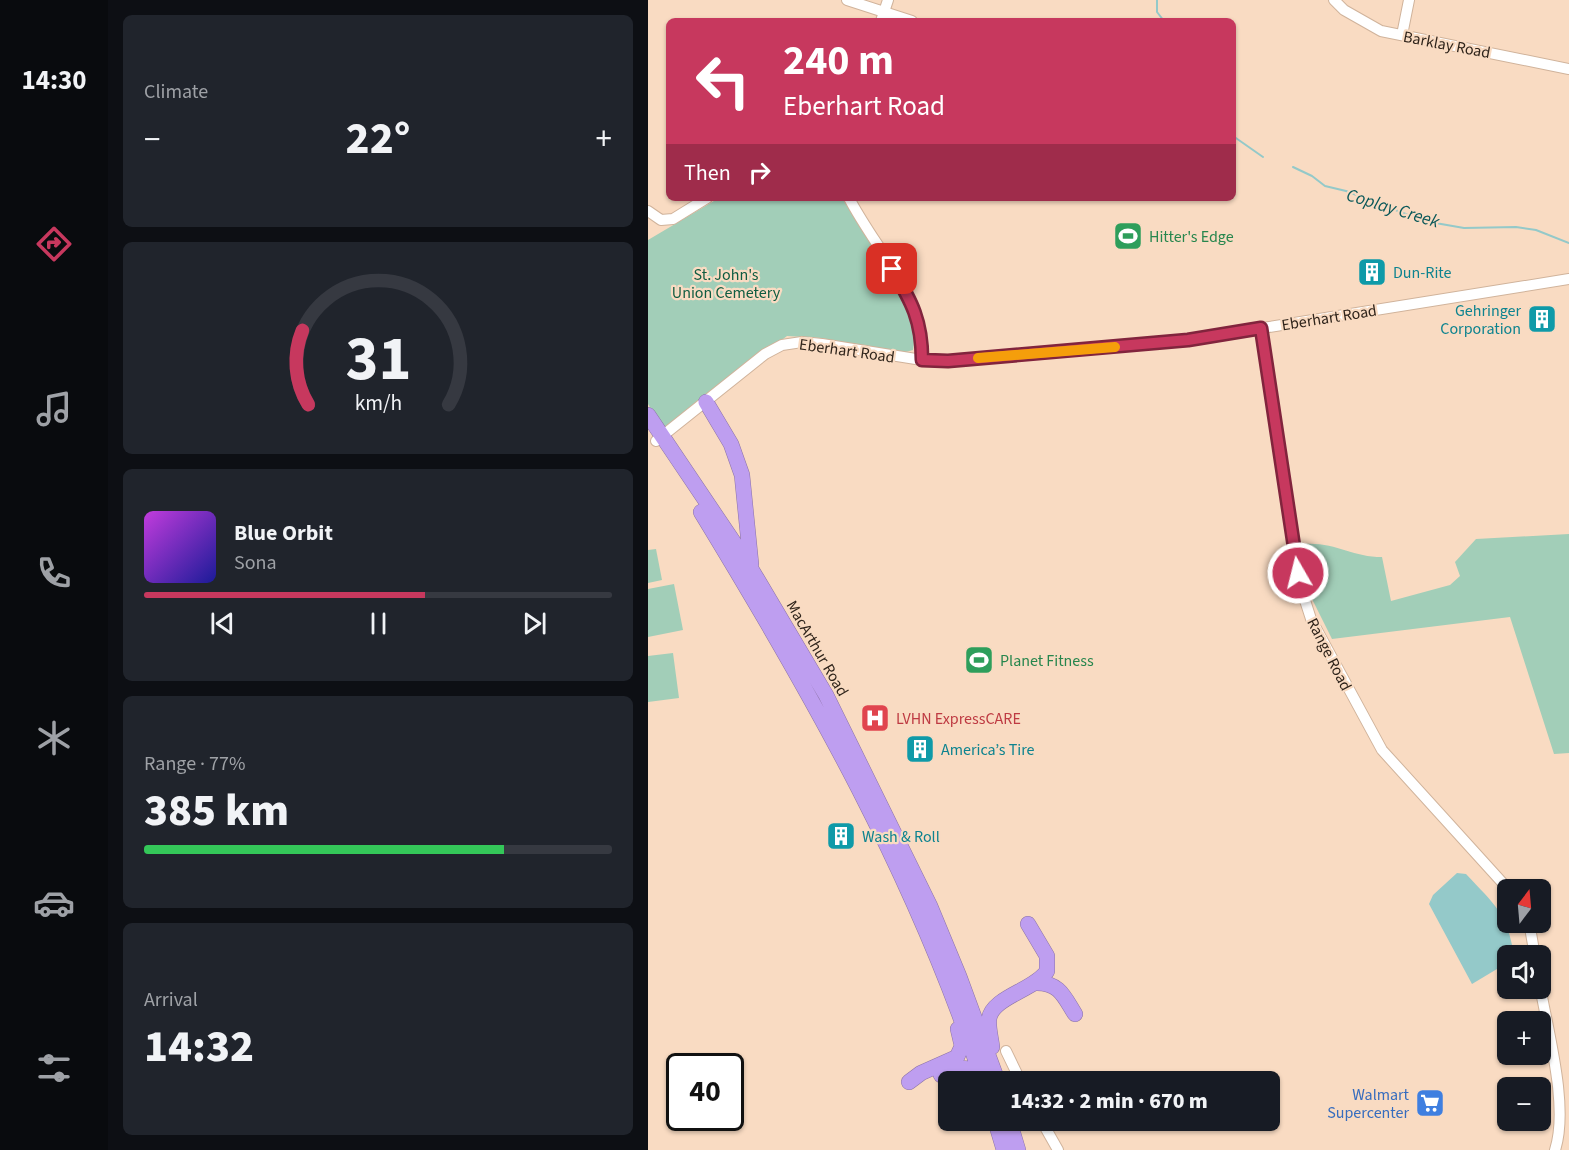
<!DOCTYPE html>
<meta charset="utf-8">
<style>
body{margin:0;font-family:"Source Sans 3",sans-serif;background:#20242c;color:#f1f3f6;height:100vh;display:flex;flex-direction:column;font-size:22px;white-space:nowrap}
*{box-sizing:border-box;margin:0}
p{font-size:20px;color:#9ea1a6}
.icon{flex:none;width:33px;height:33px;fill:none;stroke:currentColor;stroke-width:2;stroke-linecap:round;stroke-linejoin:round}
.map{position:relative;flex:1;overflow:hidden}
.details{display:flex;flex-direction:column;gap:15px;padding:15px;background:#0d0f14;width:540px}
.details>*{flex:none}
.top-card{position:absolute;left:18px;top:18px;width:570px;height:183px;border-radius:9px;box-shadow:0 2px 4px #0004;background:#c7385e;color:#fff;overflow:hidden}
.needle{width:39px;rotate:16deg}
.controls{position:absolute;left:849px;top:879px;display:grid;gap:12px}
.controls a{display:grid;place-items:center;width:54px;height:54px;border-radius:9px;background:#171b24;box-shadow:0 2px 4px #0004;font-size:30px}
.speed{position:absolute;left:18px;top:1053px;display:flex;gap:12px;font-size:30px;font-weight:700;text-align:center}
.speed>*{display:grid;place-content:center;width:78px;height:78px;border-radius:50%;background:#171b24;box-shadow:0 2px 4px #0004;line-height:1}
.speed .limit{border:3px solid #111;border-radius:9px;background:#fff;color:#111}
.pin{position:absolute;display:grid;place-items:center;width:51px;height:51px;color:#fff;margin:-26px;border-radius:12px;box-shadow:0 3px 9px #0006}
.me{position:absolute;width:66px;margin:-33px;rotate:352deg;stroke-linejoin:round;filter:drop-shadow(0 0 4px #0008)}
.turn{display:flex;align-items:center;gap:21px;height:126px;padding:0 18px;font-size:27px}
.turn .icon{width:78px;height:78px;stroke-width:2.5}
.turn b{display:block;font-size:42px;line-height:51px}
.then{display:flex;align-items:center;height:57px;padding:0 18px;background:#0003;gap:12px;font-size:22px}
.big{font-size:45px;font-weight:800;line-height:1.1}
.details .widget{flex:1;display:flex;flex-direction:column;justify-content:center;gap:9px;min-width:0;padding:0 21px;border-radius:9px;background:#20242c}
.details .dial{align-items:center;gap:0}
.dial svg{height:156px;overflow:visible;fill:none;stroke:#363941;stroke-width:7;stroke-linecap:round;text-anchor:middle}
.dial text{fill:#f1f3f6;stroke:none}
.song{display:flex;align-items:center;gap:18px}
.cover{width:72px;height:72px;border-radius:9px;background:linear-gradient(135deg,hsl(290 70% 55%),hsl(240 70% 35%))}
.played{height:6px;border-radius:3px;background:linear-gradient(90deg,#c7385e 60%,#363941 60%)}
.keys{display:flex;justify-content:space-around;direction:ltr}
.heat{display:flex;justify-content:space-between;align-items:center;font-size:33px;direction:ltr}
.charge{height:9px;border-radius:4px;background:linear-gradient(90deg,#34c759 77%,#363941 0)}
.trip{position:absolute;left:290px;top:1071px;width:342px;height:60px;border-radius:9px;background:#171b24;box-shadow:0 2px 4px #0004;font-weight:800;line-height:60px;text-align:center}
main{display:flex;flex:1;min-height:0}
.tabs{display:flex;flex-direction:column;width:108px;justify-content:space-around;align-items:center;background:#090b0e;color:#9ea1a6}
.tabs .icon{width:42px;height:42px}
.tabs .current{color:#c7385e}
.tabs b{font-size:27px;color:#f1f3f6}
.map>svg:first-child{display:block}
.green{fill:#a2ceb8}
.water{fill:#94c9c9}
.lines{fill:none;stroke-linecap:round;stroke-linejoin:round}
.stream{stroke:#94c9c9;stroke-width:2}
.minor-casing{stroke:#d0b39b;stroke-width:12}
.highway-casing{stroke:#8c73a5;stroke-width:16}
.minor{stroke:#fff;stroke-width:10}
.highway{stroke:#be9ef0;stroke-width:15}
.route-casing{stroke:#81243d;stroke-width:15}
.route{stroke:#c7385e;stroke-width:10}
.slow{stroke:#f59e0b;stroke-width:10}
.labels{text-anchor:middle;stroke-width:4.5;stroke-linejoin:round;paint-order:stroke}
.street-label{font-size:16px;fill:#2f241b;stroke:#f9dbc2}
.leisure-label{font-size:16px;fill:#27864d;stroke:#f9dbc2;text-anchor:start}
.culture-label{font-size:16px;fill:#0d838f;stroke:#f9dbc2;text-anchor:start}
.park-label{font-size:16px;fill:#0f5c41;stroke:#f9dbc2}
.health-label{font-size:16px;fill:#be3a42;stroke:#f9dbc2;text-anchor:start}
.shop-label{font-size:16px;fill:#366cbe;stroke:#f9dbc2;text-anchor:end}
.water-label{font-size:18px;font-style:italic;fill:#085758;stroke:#f9dbc2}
</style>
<main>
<nav class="tabs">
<b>14:30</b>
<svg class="icon current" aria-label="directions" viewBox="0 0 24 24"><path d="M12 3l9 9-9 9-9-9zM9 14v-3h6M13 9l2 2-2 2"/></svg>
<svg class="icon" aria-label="music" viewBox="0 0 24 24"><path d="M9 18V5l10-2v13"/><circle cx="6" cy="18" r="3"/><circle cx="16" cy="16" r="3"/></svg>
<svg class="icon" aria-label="phone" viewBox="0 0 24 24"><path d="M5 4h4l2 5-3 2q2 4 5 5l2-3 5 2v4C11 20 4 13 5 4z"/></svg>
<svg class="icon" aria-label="climate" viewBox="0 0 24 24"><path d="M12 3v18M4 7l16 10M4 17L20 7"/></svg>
<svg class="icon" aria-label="car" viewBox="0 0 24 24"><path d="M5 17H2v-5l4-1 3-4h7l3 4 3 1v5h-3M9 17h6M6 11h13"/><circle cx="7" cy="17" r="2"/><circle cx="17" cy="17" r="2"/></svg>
<svg class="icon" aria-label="filters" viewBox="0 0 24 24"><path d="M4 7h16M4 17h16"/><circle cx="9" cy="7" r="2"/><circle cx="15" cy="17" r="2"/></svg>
</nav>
<section class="details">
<div class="widget"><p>Climate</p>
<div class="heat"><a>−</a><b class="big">22°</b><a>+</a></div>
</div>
<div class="widget dial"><svg viewBox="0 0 100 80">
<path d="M14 69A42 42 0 1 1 86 69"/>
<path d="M14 69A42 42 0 0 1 11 31" stroke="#c7385e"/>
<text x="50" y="56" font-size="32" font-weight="700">31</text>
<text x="50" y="72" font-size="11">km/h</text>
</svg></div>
<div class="widget">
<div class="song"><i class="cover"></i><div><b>Blue Orbit</b><p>Sona</p></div></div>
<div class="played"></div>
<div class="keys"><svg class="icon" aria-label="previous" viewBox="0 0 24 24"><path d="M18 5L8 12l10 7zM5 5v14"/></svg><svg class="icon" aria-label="pause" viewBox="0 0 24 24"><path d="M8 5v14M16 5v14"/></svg><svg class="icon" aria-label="next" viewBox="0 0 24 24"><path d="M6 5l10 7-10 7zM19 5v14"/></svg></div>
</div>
<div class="widget"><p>Range · 77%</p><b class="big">385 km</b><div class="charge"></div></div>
<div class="widget"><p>Arrival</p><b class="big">14:32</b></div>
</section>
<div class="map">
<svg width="921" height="1150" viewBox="0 0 921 1150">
<rect width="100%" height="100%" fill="#f9dbc2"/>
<path class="green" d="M71,198H194C216,234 274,309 265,350L254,353L173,338L139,336L15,430L0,404V240Z
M921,534V753L906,754L862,617L684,639L664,599L654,544C686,541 704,557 734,557L743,601L802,585L812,576L807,562L828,539Z
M8,549L14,580L0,583V550Z
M26,584L35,630L0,637V589Z
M25,653L31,698L0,702V656Z"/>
<path class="water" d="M809,873L818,874C847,905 859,913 866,955L860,956L859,963L824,984L781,904L785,895Z"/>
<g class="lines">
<path class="stream" d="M509,0V12L516,21
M585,136L615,157
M645,167L664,176L677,186L698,191L776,221L816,228L868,227L888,230L921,243"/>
<g class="minor-casing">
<path id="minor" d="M199,0L264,21
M686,0L696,10L733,31L921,69
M233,21L240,0
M754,35L761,0
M201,198C231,255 274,292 274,360
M0,211L13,220L25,219L59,198
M613,328L652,585L663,619L734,750L861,890
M8,441L117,354L134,345L154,342L174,344L274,360L300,361L540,340L921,279
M881,922L887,956
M892,986C900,1032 921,1107 907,1150
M358,1051L373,1082
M393,1120L410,1150"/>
</g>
<g class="highway-casing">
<path id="highway" d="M58,402L83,444L94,475L103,564
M0,415L99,562L178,695L282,906L311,976L350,1082
M53,512C164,694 269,879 335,1082
M389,983C412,983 416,997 427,1014
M344,1047C343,1038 340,1028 341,1019C344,997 387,990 399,971V956L380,924
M293,1075C310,1068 321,1063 335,1079
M261,1082L273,1073L309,1057L314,1046L310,1029
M347,1120L356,1150
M361,1120L370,1150"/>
</g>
<use href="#minor" class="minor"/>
<use href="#highway" class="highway"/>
</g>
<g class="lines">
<g class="route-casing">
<path id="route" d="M244,269C264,302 274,321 274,360L300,361L540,340L613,328L650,573"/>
</g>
<use href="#route" class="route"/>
<path class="slow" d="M330,358L467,347"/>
</g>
<defs>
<g id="stadium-square" transform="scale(1.5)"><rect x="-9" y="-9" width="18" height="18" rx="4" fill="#2e9e5b" stroke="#f9dbc2"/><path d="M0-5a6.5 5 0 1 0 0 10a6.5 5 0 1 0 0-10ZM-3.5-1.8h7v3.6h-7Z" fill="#fff"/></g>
<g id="building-square" transform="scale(1.5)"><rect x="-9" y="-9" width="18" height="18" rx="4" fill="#0f9aa8" stroke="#f9dbc2"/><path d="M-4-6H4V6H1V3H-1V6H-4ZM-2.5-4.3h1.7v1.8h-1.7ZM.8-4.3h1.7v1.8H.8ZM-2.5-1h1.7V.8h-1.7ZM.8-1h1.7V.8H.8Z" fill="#fff"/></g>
<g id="hospital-square" transform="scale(1.5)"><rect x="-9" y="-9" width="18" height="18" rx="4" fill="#e0444e" stroke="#f9dbc2"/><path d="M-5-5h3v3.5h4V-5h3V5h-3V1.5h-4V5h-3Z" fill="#fff"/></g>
<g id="supermarket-square" transform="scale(1.5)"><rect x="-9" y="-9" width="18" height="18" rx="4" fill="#3f7fe0" stroke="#f9dbc2"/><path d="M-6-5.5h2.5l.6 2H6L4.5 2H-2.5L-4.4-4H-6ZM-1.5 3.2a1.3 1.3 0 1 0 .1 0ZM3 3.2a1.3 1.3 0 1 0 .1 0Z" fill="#fff"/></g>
</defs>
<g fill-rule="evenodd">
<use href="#stadium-square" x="480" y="236"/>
<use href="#building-square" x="724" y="272"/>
<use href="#building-square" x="894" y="319"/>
<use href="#stadium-square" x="331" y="660"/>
<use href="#hospital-square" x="227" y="718"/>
<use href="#building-square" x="272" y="749"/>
<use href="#building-square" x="193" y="836"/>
<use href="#supermarket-square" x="782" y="1103"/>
</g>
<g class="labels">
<g class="street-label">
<text transform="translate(799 44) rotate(11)" y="6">Barklay Road</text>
<text transform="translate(681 317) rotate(-9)" y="6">Eberhart Road</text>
<text transform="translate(199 350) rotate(8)" y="6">Eberhart Road</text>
<text transform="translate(170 648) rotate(60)" y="6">MacArthur Road</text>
<text transform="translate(682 654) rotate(63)" y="6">Range Road</text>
</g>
<g class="leisure-label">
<text x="501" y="242">Hitter's Edge</text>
<text x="352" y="666">Planet Fitness</text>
</g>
<g class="culture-label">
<text x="745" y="278">Dun-Rite</text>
<text x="873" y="316" text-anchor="end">Gehringer<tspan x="873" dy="18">Corporation</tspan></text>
<text x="293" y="755">America’s Tire</text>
<text x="214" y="842">Wash &amp; Roll</text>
</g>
<g class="park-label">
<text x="78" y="280">St. John's<tspan x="78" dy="18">Union Cemetery</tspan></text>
</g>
<g class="health-label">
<text x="248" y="724">LVHN ExpressCARE</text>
</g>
<g class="shop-label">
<text x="761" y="1100">Walmart<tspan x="761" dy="18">Supercenter</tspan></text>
</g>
<g class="water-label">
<text transform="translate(745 208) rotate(17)" y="6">Coplay Creek</text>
</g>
</g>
</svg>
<div class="controls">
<a><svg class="needle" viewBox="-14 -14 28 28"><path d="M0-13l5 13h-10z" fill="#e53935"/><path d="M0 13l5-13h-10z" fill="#9ea1a6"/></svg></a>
<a><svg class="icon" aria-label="sound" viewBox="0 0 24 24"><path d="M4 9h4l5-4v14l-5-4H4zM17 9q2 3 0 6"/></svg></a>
<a>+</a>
<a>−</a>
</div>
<div class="speed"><div class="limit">40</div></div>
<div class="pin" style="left:244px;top:269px;background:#d93025"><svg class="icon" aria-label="arrive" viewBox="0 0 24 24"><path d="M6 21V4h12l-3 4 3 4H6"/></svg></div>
<svg class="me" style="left:650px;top:573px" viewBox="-20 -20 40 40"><circle r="17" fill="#c7385e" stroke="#fff" stroke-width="3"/><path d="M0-11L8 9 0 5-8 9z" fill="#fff"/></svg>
<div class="trip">14:32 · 2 min · 670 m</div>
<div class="top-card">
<div class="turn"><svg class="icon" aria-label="left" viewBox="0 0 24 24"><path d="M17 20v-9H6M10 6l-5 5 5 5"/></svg><div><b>240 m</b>Eberhart Road</div></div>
<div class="then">Then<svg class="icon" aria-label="right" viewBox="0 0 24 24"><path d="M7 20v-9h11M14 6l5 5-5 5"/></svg></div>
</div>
</div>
</main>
